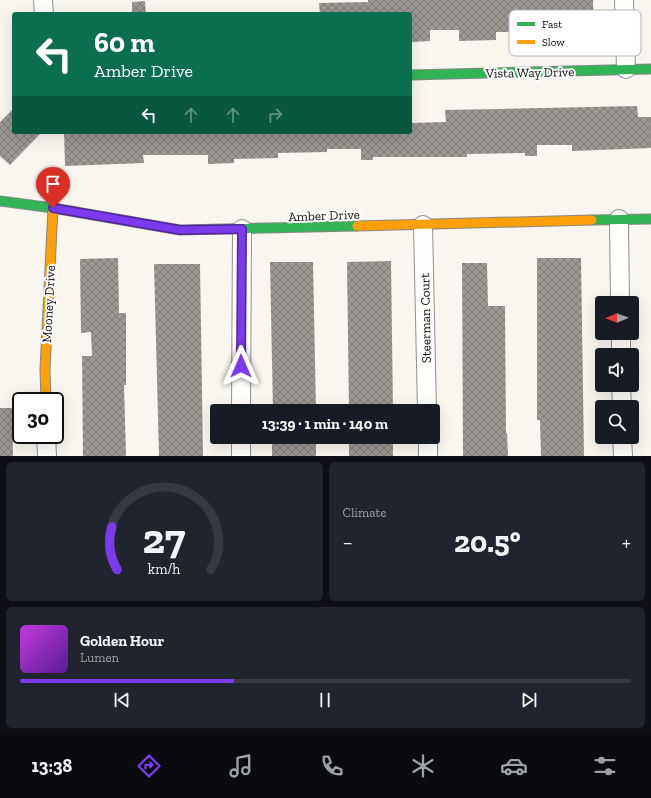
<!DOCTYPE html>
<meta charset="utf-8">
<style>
body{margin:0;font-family:"Zilla Slab",serif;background:#20242c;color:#f1f3f6;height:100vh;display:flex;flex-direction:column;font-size:15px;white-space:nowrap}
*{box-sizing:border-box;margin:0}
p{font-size:13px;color:#9ea1a6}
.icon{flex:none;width:22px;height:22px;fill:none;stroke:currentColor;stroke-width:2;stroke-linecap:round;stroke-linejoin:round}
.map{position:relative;height:456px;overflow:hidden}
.panel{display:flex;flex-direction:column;gap:6px;padding:6px;background:#0d0f14;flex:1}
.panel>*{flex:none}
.top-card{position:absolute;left:12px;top:12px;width:400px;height:122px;border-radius:4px;box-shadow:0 4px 16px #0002;background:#0b6e4f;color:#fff;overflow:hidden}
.needle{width:26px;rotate:269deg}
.controls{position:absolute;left:595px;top:296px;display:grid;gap:8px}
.controls a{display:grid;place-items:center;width:44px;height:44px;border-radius:4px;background:#171b24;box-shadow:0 4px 16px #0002;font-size:20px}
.speed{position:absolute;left:12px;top:392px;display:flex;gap:8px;font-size:20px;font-weight:700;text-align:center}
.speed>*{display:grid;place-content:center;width:52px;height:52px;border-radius:50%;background:#171b24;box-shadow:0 4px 16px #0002;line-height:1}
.speed .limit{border:2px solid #111;border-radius:6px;background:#fff;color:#111}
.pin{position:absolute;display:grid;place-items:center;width:34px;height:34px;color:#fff;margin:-41px -17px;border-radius:50% 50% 50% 0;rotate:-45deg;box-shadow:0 0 4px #0007}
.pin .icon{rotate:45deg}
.me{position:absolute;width:44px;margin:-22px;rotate:0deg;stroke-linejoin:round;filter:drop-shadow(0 0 3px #0008)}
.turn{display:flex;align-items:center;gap:14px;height:84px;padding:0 16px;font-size:18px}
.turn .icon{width:52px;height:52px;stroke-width:2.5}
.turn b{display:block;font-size:28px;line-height:34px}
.lanes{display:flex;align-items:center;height:38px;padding:0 16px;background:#0003;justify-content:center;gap:20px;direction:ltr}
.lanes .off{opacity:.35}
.big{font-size:30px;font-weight:700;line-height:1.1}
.panel .tile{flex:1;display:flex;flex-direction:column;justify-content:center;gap:6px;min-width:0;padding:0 14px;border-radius:6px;background:#20242c}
.panel .dial{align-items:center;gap:0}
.dial svg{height:104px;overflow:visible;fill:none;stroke:#363941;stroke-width:7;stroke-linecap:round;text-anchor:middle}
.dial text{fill:#f1f3f6;stroke:none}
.song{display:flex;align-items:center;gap:12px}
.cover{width:48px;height:48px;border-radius:6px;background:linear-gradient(135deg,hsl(290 70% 55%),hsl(270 70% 35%))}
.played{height:4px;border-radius:2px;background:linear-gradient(90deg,#7c3aed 35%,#363941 35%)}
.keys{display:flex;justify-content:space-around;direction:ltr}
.heat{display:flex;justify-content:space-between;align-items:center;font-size:22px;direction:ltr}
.panel .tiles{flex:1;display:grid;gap:6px;grid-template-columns:1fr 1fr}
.tile:last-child{grid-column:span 2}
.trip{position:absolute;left:210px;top:404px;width:230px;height:40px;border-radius:4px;background:#171b24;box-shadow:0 4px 16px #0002;font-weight:700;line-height:40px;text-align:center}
.tabs{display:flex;height:64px;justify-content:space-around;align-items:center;background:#090b0e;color:#9ea1a6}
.tabs .icon{width:28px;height:28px}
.tabs .on{color:#7c3aed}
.tabs b{font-size:18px;color:#f1f3f6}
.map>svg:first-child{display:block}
.building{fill:url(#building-cross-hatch)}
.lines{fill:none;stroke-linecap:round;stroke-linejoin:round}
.street-casing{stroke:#91908d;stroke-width:20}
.fast-casing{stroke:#888783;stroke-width:11}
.slow-casing{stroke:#888783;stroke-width:11}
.street{stroke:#fefefc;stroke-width:18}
.fast{stroke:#30b455;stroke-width:9}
.slow{stroke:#ff9f0a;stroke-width:9}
.route-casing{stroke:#51269a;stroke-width:10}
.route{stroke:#7c3aed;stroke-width:7}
.labels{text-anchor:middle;stroke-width:4;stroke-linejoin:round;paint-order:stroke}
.street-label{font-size:13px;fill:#0a0a0a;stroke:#fff}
.key{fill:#fff;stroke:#b6b6b6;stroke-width:1}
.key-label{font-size:11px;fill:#0a0a0a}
</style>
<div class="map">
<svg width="651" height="456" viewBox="0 0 651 456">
<defs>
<pattern id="building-cross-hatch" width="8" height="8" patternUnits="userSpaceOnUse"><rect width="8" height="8" fill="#9b9894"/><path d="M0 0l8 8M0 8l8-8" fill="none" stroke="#7d7a77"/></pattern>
</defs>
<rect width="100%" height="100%" fill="#f8f6ee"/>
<path class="building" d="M368,0H593L594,37L526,38V32H496V40L459,41V30H430V41L412,42V14H320L319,3L368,2Z
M145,1L146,14H132V2Z
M637,106L638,117H651V148L572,151V145H537V156H525V153L467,154V157H373V160H361V149H327V152L278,153V158L234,159V163L208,164V155H143L144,163L65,166L64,132H410V123L446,122L445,110Z
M14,108V132H42L10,165L0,156V122Z
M118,258L119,313H126V385H124L126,456H83L82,356H92L91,332L81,333L80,259Z
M537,258H581L584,456H541L540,420H537Z
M391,261L393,411H349L347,262Z
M270,262H313L316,411H273Z
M462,263H487L488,306H505L506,433H507L508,456H463Z
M154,264H200L203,456H159Z
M0,408H12L13,456H0Z
M272,437H316V456H272Z
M349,437H393V456H349Z"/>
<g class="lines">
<g class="street-casing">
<path id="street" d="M43,0L44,14
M624,0L626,69
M619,219L620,303
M423,225L427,411
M621,333V355
M621,385L622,407
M241,411L242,229
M46,435L47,456
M428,437V456
M622,437L623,456
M241,456V437"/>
</g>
<g class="fast-casing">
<path id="fast" d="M410,75L651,69
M0,201L53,208L180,230L357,226
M592,220L651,219"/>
</g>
<g class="slow-casing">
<path id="slow" d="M357,226L592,220
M46,401L45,369L53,208"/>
</g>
<use href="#street" class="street"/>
<use href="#fast" class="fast"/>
<use href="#slow" class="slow"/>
</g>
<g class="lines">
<g class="route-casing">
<path id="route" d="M53,208L180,230L242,229L241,366"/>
</g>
<use href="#route" class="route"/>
</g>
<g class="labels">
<g class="street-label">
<text transform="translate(530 72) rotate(-1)" y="5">Vista Way Drive</text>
<text transform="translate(324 215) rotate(-2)" y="5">Amber Drive</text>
<text transform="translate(48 304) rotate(-87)" y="5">Mooney Drive</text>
<text transform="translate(425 318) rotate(-91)" y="5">Steerman Court</text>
</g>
</g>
<rect x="509" y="10" width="132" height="46" rx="6" class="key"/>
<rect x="517" y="22" width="18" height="4" fill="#30b455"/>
<rect x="517" y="40" width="18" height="4" fill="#ff9f0a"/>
<g class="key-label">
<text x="542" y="28">Fast</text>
<text x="542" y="46">Slow</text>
</g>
</svg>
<div class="controls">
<a><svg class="needle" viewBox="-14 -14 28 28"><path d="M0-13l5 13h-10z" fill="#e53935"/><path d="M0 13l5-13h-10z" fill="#9ea1a6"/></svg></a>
<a><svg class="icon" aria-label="sound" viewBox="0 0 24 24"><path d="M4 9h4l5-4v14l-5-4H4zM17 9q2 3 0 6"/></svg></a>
<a><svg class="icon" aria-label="search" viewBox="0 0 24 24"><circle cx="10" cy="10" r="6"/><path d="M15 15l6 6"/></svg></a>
</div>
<div class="speed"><div class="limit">30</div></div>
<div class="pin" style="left:53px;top:208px;background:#d93025"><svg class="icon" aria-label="arrive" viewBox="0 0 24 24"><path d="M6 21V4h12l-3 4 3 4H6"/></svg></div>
<svg class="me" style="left:241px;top:366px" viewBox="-20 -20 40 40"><path d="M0-17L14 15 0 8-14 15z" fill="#7c3aed" stroke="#fff" stroke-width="4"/></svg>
<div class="trip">13:39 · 1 min · 140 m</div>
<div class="top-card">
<div class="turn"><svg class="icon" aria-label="left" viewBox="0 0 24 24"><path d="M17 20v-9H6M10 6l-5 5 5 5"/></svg><div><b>60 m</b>Amber Drive</div></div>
<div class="lanes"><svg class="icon" aria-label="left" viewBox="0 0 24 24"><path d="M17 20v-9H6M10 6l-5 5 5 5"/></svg><svg class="icon off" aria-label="ahead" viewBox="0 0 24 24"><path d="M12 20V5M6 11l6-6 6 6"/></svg><svg class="icon off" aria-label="ahead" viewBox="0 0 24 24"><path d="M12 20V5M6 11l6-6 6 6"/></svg><svg class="icon off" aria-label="right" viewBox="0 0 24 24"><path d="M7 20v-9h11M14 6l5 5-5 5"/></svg></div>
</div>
</div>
<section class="panel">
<div class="tiles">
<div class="tile dial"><svg viewBox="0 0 100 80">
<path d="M14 69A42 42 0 1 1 86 69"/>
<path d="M14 69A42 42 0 0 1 10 36" stroke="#7c3aed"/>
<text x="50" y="56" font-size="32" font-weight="700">27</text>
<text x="50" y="72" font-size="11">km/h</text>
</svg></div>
<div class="tile"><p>Climate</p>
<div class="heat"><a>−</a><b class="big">20.5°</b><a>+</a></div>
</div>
<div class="tile">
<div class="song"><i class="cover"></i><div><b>Golden Hour</b><p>Lumen</p></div></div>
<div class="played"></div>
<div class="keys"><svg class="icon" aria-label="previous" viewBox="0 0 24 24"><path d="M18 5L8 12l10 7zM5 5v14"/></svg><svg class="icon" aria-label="pause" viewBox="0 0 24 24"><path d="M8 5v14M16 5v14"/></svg><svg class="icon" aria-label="next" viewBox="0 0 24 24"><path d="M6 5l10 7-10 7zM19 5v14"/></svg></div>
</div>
</div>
</section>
<nav class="tabs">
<b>13:38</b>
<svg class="icon on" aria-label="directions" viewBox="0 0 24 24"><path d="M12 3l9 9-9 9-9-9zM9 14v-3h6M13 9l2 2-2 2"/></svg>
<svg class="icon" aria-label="music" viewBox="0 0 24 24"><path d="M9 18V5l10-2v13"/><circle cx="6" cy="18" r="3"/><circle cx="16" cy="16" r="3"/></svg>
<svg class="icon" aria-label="phone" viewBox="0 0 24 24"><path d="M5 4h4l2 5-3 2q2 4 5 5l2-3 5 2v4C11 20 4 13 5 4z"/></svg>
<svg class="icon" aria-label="climate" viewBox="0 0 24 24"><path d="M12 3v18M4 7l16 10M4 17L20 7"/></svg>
<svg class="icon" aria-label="car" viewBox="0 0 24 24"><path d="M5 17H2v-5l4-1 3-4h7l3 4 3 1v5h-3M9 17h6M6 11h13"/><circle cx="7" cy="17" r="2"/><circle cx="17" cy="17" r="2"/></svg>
<svg class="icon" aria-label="filters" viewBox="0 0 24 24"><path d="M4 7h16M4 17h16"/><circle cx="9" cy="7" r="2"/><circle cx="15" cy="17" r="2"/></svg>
</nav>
